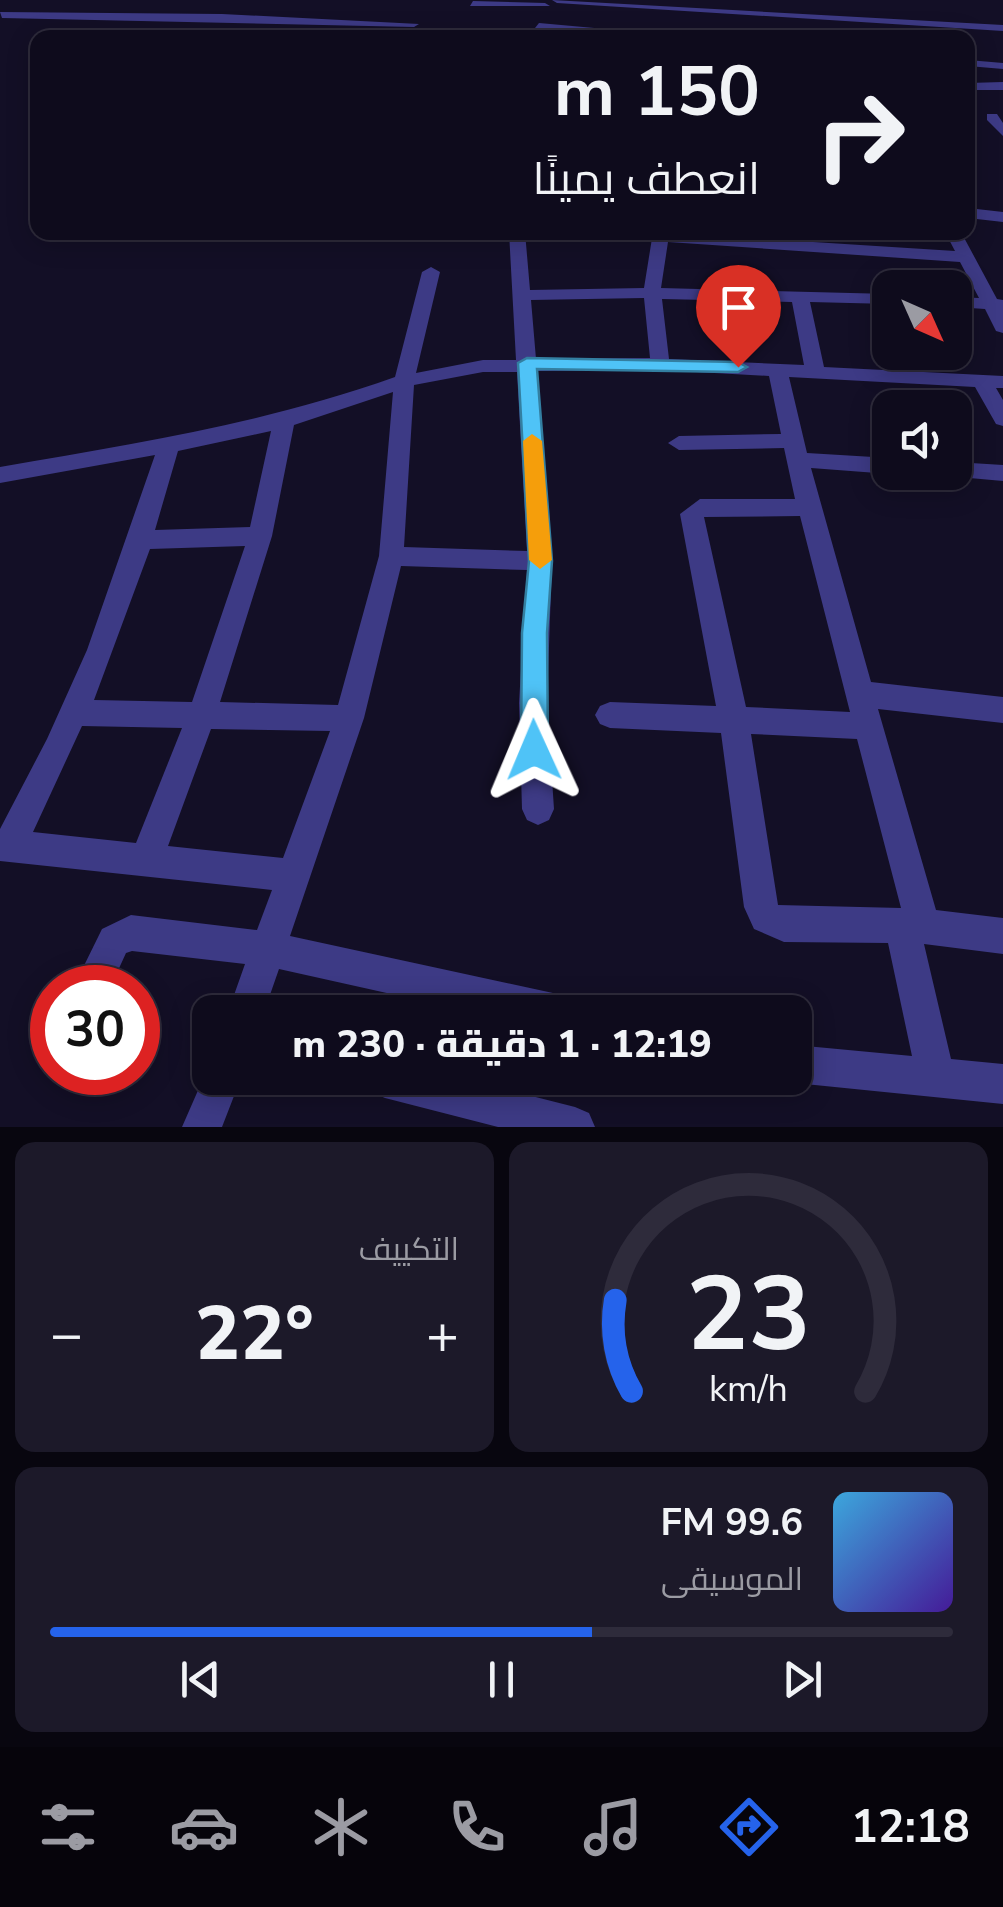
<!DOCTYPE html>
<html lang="ar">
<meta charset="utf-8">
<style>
body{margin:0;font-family:"Nunito Sans",Cairo,sans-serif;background:#1c1929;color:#f1f3f6;direction:rtl;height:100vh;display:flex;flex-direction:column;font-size:38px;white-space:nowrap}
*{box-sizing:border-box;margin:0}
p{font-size:32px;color:#9b9ba3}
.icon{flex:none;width:55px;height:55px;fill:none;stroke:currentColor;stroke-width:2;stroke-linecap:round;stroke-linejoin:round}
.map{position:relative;height:1127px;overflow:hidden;direction:ltr}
.panel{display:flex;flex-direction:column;gap:15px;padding:15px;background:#08060f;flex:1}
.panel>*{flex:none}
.top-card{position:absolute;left:30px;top:30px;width:945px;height:210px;border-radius:20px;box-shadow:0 5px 25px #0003,0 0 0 2px #2e2b3b;direction:rtl;background:#0e0b1c;color:#f1f3f6;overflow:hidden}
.needle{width:65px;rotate:135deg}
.tools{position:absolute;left:872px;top:270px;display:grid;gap:20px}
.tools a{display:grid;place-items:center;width:100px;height:100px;border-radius:20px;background:#0e0b1c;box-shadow:0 5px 25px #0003,0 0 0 2px #2e2b3b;font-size:50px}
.speed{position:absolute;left:30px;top:965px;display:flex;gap:20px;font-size:50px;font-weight:700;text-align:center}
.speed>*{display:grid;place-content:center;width:130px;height:130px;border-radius:50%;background:#0e0b1c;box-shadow:0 5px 25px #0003,0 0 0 2px #2e2b3b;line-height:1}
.speed .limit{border:15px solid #d22;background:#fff;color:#111}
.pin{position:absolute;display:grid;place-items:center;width:85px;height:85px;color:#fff;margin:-102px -42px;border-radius:50% 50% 50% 0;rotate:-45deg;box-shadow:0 0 10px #0007}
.pin .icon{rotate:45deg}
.me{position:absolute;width:110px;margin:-55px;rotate:359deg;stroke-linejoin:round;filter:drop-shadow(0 0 8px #0008)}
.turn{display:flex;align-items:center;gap:35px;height:210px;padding:0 50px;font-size:45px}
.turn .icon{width:130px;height:130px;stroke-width:2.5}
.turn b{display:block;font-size:70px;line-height:85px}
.big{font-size:75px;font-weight:800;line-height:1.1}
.panel .tile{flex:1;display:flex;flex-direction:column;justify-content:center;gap:15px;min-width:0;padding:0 35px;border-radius:20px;background:#1c1929}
.panel .dial{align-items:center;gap:0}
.dial svg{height:260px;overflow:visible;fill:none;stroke:#2e2b3b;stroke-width:7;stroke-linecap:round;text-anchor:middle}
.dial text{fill:#f1f3f6;stroke:none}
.song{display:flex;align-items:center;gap:30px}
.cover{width:120px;height:120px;border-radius:15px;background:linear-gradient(135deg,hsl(200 70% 55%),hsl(260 70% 35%))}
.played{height:10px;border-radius:5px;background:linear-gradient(90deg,#2563eb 60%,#2e2b3b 60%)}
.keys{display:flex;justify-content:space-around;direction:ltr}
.heat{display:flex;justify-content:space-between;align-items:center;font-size:55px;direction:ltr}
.panel .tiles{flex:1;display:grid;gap:15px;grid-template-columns:1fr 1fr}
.tile:last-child{grid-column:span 2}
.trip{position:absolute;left:192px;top:995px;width:620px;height:100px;border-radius:20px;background:#0e0b1c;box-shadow:0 5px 25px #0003,0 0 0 2px #2e2b3b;font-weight:800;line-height:100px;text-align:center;direction:rtl}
.tabs{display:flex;height:160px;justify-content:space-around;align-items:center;background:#06040b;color:#9b9ba3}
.tabs .icon{width:70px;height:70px}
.tabs .on{color:#2563eb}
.tabs b{font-size:45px;color:#f1f3f6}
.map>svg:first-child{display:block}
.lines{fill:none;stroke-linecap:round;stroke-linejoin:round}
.street{fill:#3d3a85;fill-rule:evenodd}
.route{fill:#4fc3f7;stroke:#337fa1;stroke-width:2.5}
.slow{fill:#f59e0b}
</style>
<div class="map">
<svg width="1003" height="1127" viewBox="0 0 1003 1127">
<rect width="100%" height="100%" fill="#130f26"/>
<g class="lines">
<path class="street" d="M552,0L1003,25V31L557,3Z
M473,1L545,3L550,6H470Z
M0,12L222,14L419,24L414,27L2,18Z
M539,23L672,35L677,38L535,28Z
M968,60L1003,63V69L968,66Z
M1003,82V90H968V83Z
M987,114H997L1003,123V136L987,120Z
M968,208L1003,212V222L968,218Z
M509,232H525L530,290L644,288L653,232L955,251L945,232H961L997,299L1003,300V333L996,331L985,309L955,307V297L979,298L960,262L668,242L661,288L890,294V304L810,302L824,367L1003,376V388H996L1003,400V426L996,424L975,387L789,377L807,453L890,458V472H894L890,474L811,468L871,682L1003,697V723L878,709L936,910L1003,918V954L924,944L951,1059L1003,1064V1104L795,1083L781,1078H795V1045L912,1056L888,943L784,942L754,929L744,907L721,733L610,728L600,724L595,715L600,706L610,702L716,706L680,514L700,499H795L784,448L679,450L668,443L679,436L781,434L769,376L660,370L537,371L552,561L547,703L554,809L549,820L538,825L527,820L522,809L519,703L527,570L401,566L364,718L290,936L553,993L566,999L571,1012H472L279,969L264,1012H228L245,964L132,951L126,953L110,988H73L102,929L131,915L257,930L272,890L0,861V829L47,739L87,650L155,455L0,483V467C137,443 263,424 395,377L422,272L431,267L440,272L416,373L483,360H516ZM644,298L650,358L536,359L531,300ZM662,299L792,302L804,365L669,359ZM483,372H517L527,551L404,547L414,385ZM393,392L379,556L338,705L220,702L272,536L294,425ZM271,431L250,527L155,530L178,451ZM800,516L850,712L746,707L704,517ZM245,546L192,702L94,700L150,549ZM82,726L182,728L136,843L33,832ZM211,729L330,731L283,858L168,846ZM751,734L857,739L901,908L778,905Z
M955,462L1003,465V481L947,476L945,472H955Z
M210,1063V1078H241L222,1127H182Z
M365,1078H460L575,1107L589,1113L595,1127H498L385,1098L371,1092Z"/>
</g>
<path class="route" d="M527,358L738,362L747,367L738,372L537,369L552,561L547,633L548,750L544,759L534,763L525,759L521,750L522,633L529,561L518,363Z"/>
<path class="slow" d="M532,434L542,441L552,560L540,569L529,560L523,441Z"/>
</svg>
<div class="tools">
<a><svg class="needle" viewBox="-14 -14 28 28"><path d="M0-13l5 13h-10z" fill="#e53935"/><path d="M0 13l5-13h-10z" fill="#9b9ba3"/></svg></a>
<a><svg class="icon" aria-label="sound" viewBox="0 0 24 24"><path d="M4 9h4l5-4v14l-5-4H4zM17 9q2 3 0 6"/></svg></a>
</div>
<div class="speed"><div class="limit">30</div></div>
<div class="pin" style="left:738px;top:367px;background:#d93025"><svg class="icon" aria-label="arrive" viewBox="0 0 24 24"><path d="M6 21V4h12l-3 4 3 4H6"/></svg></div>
<svg class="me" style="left:534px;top:750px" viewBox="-20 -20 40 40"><path d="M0-17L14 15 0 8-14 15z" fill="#4fc3f7" stroke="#fff" stroke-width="4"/></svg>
<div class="trip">12:19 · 1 دقيقة · 230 m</div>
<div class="top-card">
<div class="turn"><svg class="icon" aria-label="right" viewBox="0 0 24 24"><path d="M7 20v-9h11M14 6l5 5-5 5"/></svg><div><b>150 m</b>انعطف يمينًا</div></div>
</div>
</div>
<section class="panel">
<div class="tiles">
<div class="tile dial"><svg viewBox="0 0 100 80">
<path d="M14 69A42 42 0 1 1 86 69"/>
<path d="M14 69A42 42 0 0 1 9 41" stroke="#2563eb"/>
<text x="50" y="56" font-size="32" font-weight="700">23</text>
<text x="50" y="72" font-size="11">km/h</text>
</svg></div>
<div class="tile"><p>التكييف</p>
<div class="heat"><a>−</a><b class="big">22°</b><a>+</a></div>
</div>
<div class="tile">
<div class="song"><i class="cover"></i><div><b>99.6 FM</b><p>الموسيقى</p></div></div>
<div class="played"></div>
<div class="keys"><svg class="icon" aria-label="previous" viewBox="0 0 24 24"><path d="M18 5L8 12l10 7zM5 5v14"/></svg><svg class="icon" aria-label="pause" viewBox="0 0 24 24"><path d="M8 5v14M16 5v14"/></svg><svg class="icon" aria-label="next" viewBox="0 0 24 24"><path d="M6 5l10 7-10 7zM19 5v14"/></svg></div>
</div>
</div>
</section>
<nav class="tabs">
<b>12:18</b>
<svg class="icon on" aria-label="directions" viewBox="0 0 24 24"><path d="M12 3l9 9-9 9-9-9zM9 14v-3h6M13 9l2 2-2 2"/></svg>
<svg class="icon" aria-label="music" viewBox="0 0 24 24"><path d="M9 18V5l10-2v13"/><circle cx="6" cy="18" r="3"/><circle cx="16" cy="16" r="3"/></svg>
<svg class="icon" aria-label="phone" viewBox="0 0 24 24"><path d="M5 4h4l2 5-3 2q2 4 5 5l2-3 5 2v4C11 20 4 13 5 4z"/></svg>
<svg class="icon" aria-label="climate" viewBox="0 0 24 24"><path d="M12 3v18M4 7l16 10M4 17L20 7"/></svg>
<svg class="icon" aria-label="car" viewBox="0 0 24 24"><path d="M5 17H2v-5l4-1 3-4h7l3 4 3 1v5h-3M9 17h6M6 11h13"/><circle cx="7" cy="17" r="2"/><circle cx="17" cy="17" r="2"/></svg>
<svg class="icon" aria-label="filters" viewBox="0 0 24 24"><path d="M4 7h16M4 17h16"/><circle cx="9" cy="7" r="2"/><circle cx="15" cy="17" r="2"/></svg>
</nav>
